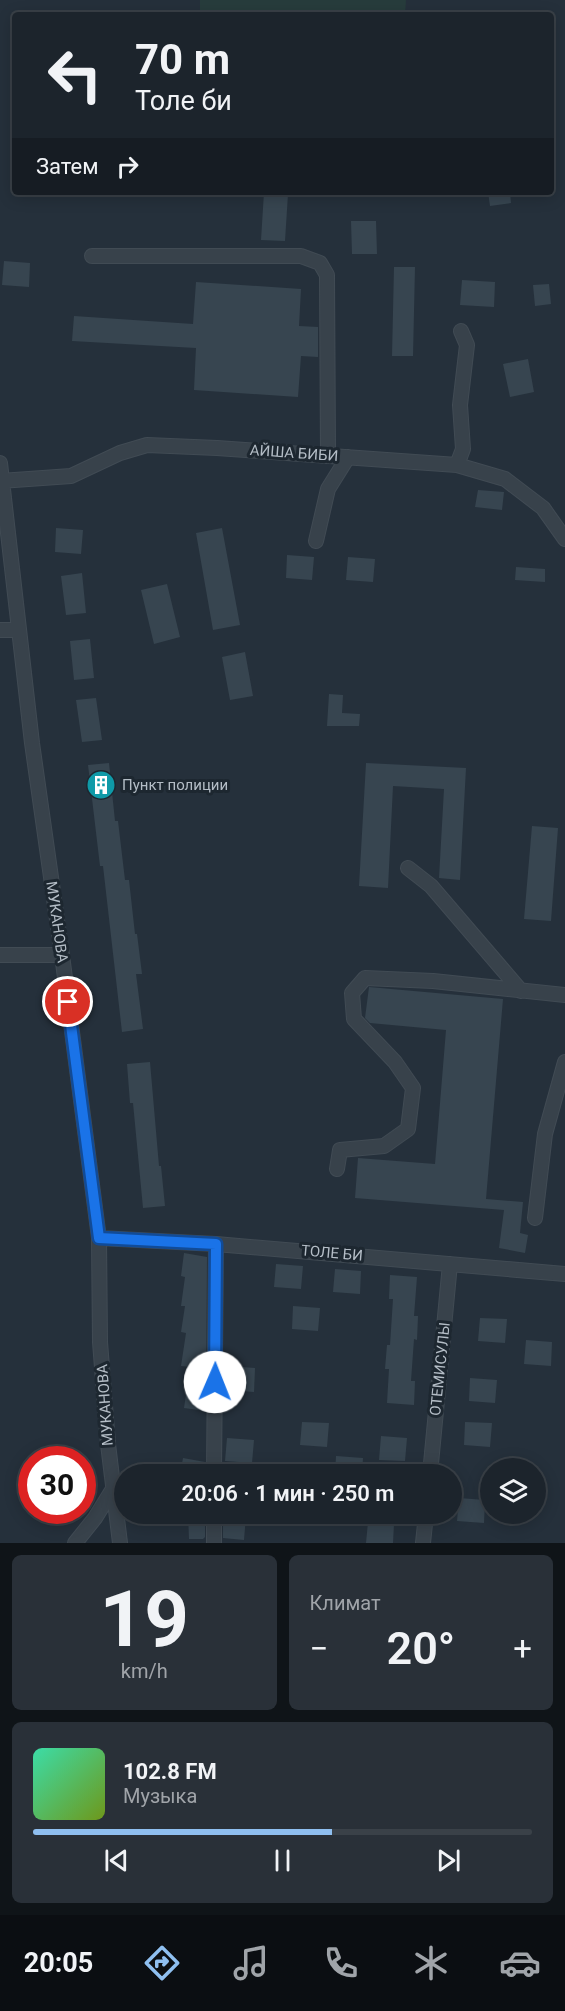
<!DOCTYPE html>
<html lang="ru">
<meta charset="utf-8">
<style>
body{margin:0;font-family:Roboto,sans-serif;background:#293038;color:#f1f3f6;height:100vh;display:flex;flex-direction:column;font-size:22px;white-space:nowrap}
*{box-sizing:border-box;margin:0}
p{font-size:20px;color:#a0a4a9}
.icon{flex:none;width:33px;height:33px;fill:none;stroke:currentColor;stroke-width:2;stroke-linecap:round;stroke-linejoin:round}
.map{position:relative;height:1543px;overflow:hidden}
.side{display:flex;flex-direction:column;gap:12px;padding:12px;background:#0f1418;flex:1}
.side>*{flex:none}
.guide{position:absolute;left:12px;top:12px;width:542px;height:183px;border-radius:6px;box-shadow:0 3px 15px #0003,0 0 0 2px #3a4148;background:#1c242c;color:#f1f3f6;overflow:hidden}
.buttons{position:absolute;left:480px;top:1458px;display:grid;gap:12px}
.buttons a{display:grid;place-items:center;width:66px;height:66px;border-radius:50%;background:#1c242c;box-shadow:0 3px 15px #0003,0 0 0 2px #3a4148;font-size:30px}
.speed{position:absolute;left:18px;top:1446px;display:flex;gap:12px;font-size:30px;font-weight:700;text-align:center}
.speed>*{display:grid;place-content:center;width:78px;height:78px;border-radius:50%;background:#1c242c;box-shadow:0 3px 15px #0003,0 0 0 2px #3a4148;line-height:1}
.speed .limit{border:9px solid #d22;background:#fff;color:#111}
.pin{position:absolute;display:grid;place-items:center;width:51px;height:51px;color:#fff;margin:-26px;border:3px solid #fff;border-radius:50%;box-shadow:0 2px 6px #0007}
.me{position:absolute;width:66px;margin:-33px;rotate:1deg;stroke-linejoin:round;filter:drop-shadow(0 0 4px #0008)}
.turn{display:flex;align-items:center;gap:21px;height:126px;padding:0 24px;font-size:27px}
.turn .icon{width:78px;height:78px;stroke-width:2.5}
.turn b{display:block;font-size:42px;line-height:51px}
.then{display:flex;align-items:center;height:57px;padding:0 24px;background:#0003;gap:12px;font-size:22px}
.big{font-size:45px;font-weight:600;line-height:1.1}
.side .tile{flex:1;display:flex;flex-direction:column;justify-content:center;gap:9px;min-width:0;padding:0 21px;border-radius:9px;background:#293038}
.side .dial{align-items:center;gap:0}
.dial b{font-size:78px;line-height:1}
.song{display:flex;align-items:center;gap:18px}
.cover{width:72px;height:72px;border-radius:9px;background:linear-gradient(135deg,hsl(160 70% 55%),hsl(80 70% 35%))}
.played{height:6px;border-radius:3px;background:linear-gradient(90deg,#8fbff0 60%,#3a4148 60%)}
.keys{display:flex;justify-content:space-around;direction:ltr}
.heat{display:flex;justify-content:space-between;align-items:center;font-size:33px;direction:ltr}
.side .tiles{flex:1;display:grid;gap:12px;grid-template-columns:1fr 1fr}
.tile:last-child{grid-column:span 2}
.trip{position:absolute;left:114px;top:1464px;width:348px;height:60px;border-radius:30px;background:#1c242c;box-shadow:0 3px 15px #0003,0 0 0 2px #3a4148;font-weight:600;line-height:60px;text-align:center}
.menu{display:flex;height:96px;justify-content:space-around;align-items:center;background:#0b0e12;color:#a0a4a9}
.menu .icon{width:42px;height:42px}
.menu .on{color:#8fbff0}
.menu b{font-size:27px;color:#f1f3f6}
.map>svg:first-child{display:block}
.green{fill:#273c3c}
.building{fill:#374550}
.lines{fill:none;stroke-linecap:round;stroke-linejoin:round}
.street-casing{stroke:#414b54;stroke-width:16}
.street{stroke:#38424b;stroke-width:14}
.route-casing{stroke:#114b97;stroke-width:15}
.route{stroke:#1a73e8;stroke-width:10}
.labels{text-anchor:middle;stroke-width:6;stroke-linejoin:round;paint-order:stroke}
.street-label{font-size:15px;fill:#b4bdc6;stroke:#1d2730}
.poi-label{font-size:15px;fill:#b4bdc6;stroke:#1d2730;text-anchor:start}
</style>
<div class="map">
<svg width="565" height="1543" viewBox="0 0 565 1543">
<rect width="100%" height="100%" fill="#25303b"/>
<path class="green" d="M200,0H406L405,15H244L200,13Z"/>
<path class="building" d="M264,192L288,194L285,241L261,240Z
M488,192H510L511,203L490,206Z
M351,221H376L377,254H352Z
M4,261L30,263L29,287L2,285Z
M394,267H415L413,356H392Z
M462,280L495,282L494,307L460,305Z
M196,282L301,289L299,326L318,327V357L301,356L298,397L194,390L196,348L72,341L74,316L193,324Z
M549,284L551,304L535,306L533,285Z
M528,359L534,392L510,397L503,364Z
M478,490L504,492L502,510L475,507Z
M56,528L83,530L81,554L55,552Z
M222,528L240,625L213,630L196,533Z
M287,555L314,557L312,580L286,578Z
M348,557L375,559L373,582L346,580Z
M516,567L545,569V582L515,580Z
M82,573L86,613L66,615L61,576Z
M167,584L180,637L154,644L141,590Z
M90,639L94,678L74,680L70,641Z
M245,652L253,696L230,700L222,657Z
M329,694L343,695L342,713L360,714L359,726H327Z
M96,698L102,740L82,742L76,700Z
M109,763L115,821H118L125,880H129L135,934H137L142,974H136L143,1029L122,1032L103,866H100L88,765Z
M366,763L466,768L460,880L439,878L444,789L393,786L388,888L359,886Z
M532,826L558,828L551,921L524,919Z
M369,987L503,999L486,1199L523,1202L520,1233L528,1235L525,1253L499,1248L504,1210L355,1198L358,1158L435,1164L446,1030L370,1023L365,1018Z
M150,1062L159,1166H161L165,1206L143,1208L133,1103H130L127,1064Z
M184,1253L207,1257L206,1411L184,1408L190,1367L181,1366L186,1333L181,1332L185,1306H181L185,1277L181,1276Z
M276,1264L303,1266L301,1289L274,1287Z
M335,1269L361,1271L360,1294L333,1292Z
M390,1275L417,1277L414,1316H418L417,1340L414,1339L411,1381H415L414,1405L387,1403L389,1369H385L387,1345H390L393,1299H389Z
M293,1306L320,1308L318,1331L292,1329Z
M480,1318L507,1319L505,1343L478,1341Z
M526,1340L552,1342L551,1366L524,1364Z
M229,1366L255,1368L254,1392L227,1390Z
M470,1378L497,1380L495,1403L469,1401Z
M302,1422L329,1423L327,1447L300,1445Z
M465,1422L492,1423L490,1447L464,1445Z
M381,1436L407,1438L405,1461L379,1460Z
M227,1438L254,1440L252,1463L225,1461Z
M336,1456L363,1458L362,1474H335Z
M183,1458L205,1462V1474H180Z
M459,1498L485,1500L484,1523L457,1521Z
M188,1514H205V1537L203,1539H189Z
M223,1515L246,1516L244,1540L223,1538Z
M368,1522L394,1524L393,1543H366Z"/>
<g class="lines">
<g class="street-casing">
<path id="street" d="M92,256H301L320,263L327,275L328,455
M0,463L32,743L62,955L99,1238L100,1342L108,1444L120,1543
M457,465L463,449L460,405L467,345L461,331
M0,481L71,476L120,453L147,445L217,448L457,465L505,479L543,508L565,539
M316,541L328,489L348,457
M0,630H18
M408,868L431,886L521,991
M0,955H62
M337,1169L340,1150L384,1146L408,1129L413,1088L395,1062L354,1019L352,993L365,978L433,981L565,995
M535,1218L545,1134L565,1062
M99,1238L216,1244L565,1274
M214,1474L216,1244
M430,1474L450,1264
M75,1543L95,1518L113,1489
M214,1543V1514
M423,1543L426,1514"/>
</g>
<use href="#street" class="street"/>
</g>
<g class="lines">
<g class="route-casing">
<path id="route" d="M68,1002L99,1238L216,1244L215,1382"/>
</g>
<use href="#route" class="route"/>
</g>
<defs>
<g id="building-disc" transform="scale(1.5)"><circle r="9.5" fill="#0f9aa8" stroke="#1d2730"/><path d="M-4-6H4V6H1V3H-1V6H-4ZM-2.5-4.3h1.7v1.8h-1.7ZM.8-4.3h1.7v1.8H.8ZM-2.5-1h1.7V.8h-1.7ZM.8-1h1.7V.8H.8Z" fill="#fff"/></g>
</defs>
<g fill-rule="evenodd">
<use href="#building-disc" x="101" y="785"/>
</g>
<g class="labels">
<g class="street-label">
<text transform="translate(294 453) rotate(4)" y="5">АЙША БИБИ</text>
<text transform="translate(57 922) rotate(82)" y="5">МУКАНОВА</text>
<text transform="translate(332 1253) rotate(5)" y="5">ТОЛЕ БИ</text>
<text transform="translate(440 1369) rotate(-84)" y="5">ОТЕМИСУЛЫ</text>
<text transform="translate(105 1405) rotate(-94)" y="5">МУКАНОВА</text>
</g>
<g class="poi-label">
<text x="122" y="790">Пункт полиции</text>
</g>
</g>
</svg>
<div class="buttons">
<a><svg class="icon" aria-label="layers" viewBox="0 0 24 24"><path d="M12 4l9 5-9 5-9-5zM3 14l9 5 9-5"/></svg></a>
</div>
<div class="speed"><div class="limit">30</div></div>
<div class="pin" style="left:68px;top:1002px;background:#d93025"><svg class="icon" aria-label="arrive" viewBox="0 0 24 24"><path d="M6 21V4h12l-3 4 3 4H6"/></svg></div>
<svg class="me" style="left:215px;top:1382px" viewBox="-20 -20 40 40"><circle r="19" fill="#fff"/><path d="M0-13L10 11 0 6-10 11z" fill="#1a73e8"/></svg>
<div class="trip">20:06 · 1 мин · 250 m</div>
<div class="guide">
<div class="turn"><svg class="icon" aria-label="left" viewBox="0 0 24 24"><path d="M17 20v-9H6M10 6l-5 5 5 5"/></svg><div><b>70 m</b>Толе би</div></div>
<div class="then">Затем<svg class="icon" aria-label="right" viewBox="0 0 24 24"><path d="M7 20v-9h11M14 6l5 5-5 5"/></svg></div>
</div>
</div>
<section class="side">
<div class="tiles">
<div class="tile dial"><b>19</b><p>km/h</p></div>
<div class="tile"><p>Климат</p>
<div class="heat"><a>−</a><b class="big">20°</b><a>+</a></div>
</div>
<div class="tile">
<div class="song"><i class="cover"></i><div><b>102.8 FM</b><p>Музыка</p></div></div>
<div class="played"></div>
<div class="keys"><svg class="icon" aria-label="previous" viewBox="0 0 24 24"><path d="M18 5L8 12l10 7zM5 5v14"/></svg><svg class="icon" aria-label="pause" viewBox="0 0 24 24"><path d="M8 5v14M16 5v14"/></svg><svg class="icon" aria-label="next" viewBox="0 0 24 24"><path d="M6 5l10 7-10 7zM19 5v14"/></svg></div>
</div>
</div>
</section>
<nav class="menu">
<b>20:05</b>
<svg class="icon on" aria-label="directions" viewBox="0 0 24 24"><path d="M12 3l9 9-9 9-9-9zM9 14v-3h6M13 9l2 2-2 2"/></svg>
<svg class="icon" aria-label="music" viewBox="0 0 24 24"><path d="M9 18V5l10-2v13"/><circle cx="6" cy="18" r="3"/><circle cx="16" cy="16" r="3"/></svg>
<svg class="icon" aria-label="phone" viewBox="0 0 24 24"><path d="M5 4h4l2 5-3 2q2 4 5 5l2-3 5 2v4C11 20 4 13 5 4z"/></svg>
<svg class="icon" aria-label="climate" viewBox="0 0 24 24"><path d="M12 3v18M4 7l16 10M4 17L20 7"/></svg>
<svg class="icon" aria-label="car" viewBox="0 0 24 24"><path d="M5 17H2v-5l4-1 3-4h7l3 4 3 1v5h-3M9 17h6M6 11h13"/><circle cx="7" cy="17" r="2"/><circle cx="17" cy="17" r="2"/></svg>
</nav>
